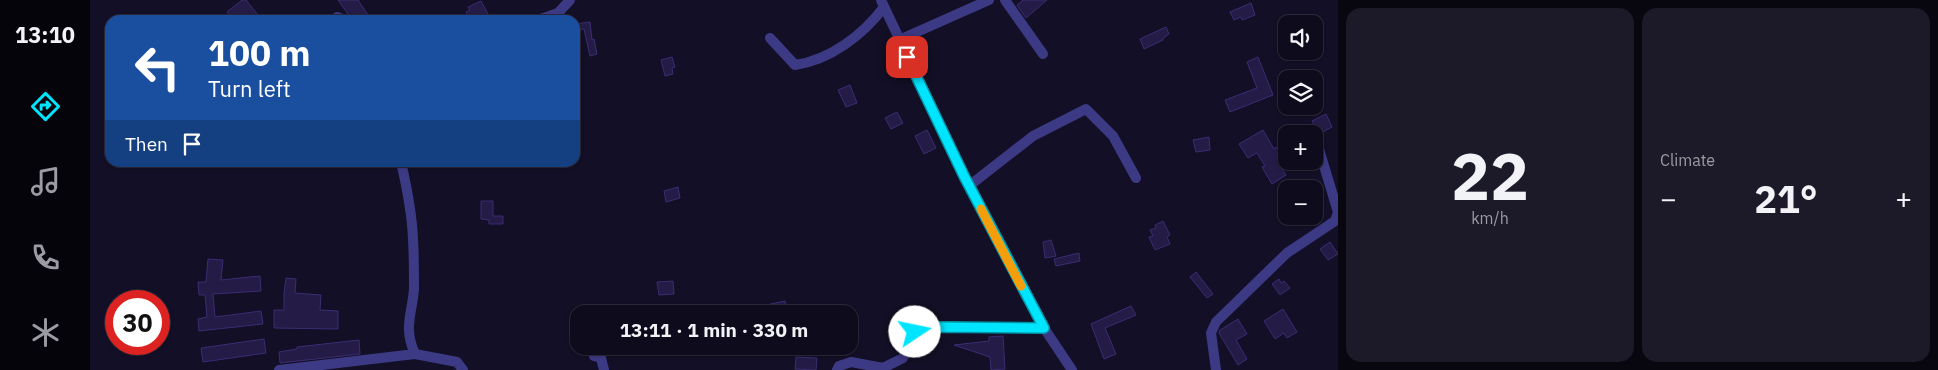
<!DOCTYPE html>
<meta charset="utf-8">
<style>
body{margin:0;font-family:"IBM Plex Sans",sans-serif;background:#1c1929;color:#f1f3f6;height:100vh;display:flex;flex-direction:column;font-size:19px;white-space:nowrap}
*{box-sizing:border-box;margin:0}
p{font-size:16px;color:#9b9ba3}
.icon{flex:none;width:28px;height:28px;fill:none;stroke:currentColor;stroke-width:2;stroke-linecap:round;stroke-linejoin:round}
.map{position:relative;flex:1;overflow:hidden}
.panel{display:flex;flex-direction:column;gap:8px;padding:8px;background:#08060f;width:600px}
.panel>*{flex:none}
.hud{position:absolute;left:15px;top:15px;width:475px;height:152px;border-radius:15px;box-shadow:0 1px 4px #0004,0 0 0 1px #2e2b3b;background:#1a4fa0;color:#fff;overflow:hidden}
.fabs{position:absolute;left:1188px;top:15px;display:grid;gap:10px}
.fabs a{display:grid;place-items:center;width:45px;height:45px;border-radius:10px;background:#0e0b1c;box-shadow:0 1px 4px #0004,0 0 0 1px #2e2b3b;font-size:25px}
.speed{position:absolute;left:15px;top:290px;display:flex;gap:10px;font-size:25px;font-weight:700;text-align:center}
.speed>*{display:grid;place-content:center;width:65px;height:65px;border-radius:50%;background:#0e0b1c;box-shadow:0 1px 4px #0004,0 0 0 1px #2e2b3b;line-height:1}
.speed .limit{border:8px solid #d22;background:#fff;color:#111}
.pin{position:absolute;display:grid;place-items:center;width:42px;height:42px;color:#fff;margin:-21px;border-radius:10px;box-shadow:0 2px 8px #0006}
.me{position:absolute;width:55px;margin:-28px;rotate:79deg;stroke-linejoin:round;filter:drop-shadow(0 0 4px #0008)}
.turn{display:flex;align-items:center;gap:18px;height:105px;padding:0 20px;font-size:22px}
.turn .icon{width:65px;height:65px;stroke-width:2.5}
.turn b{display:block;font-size:35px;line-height:42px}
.then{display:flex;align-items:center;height:48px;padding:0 20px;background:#0003;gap:10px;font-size:19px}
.big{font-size:38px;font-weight:800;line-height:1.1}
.panel .tile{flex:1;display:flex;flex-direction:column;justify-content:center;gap:8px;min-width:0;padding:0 18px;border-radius:15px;background:#1c1929}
.panel .dial{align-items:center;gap:0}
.dial b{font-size:65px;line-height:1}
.heat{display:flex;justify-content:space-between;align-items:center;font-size:28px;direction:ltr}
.panel .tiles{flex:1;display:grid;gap:8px;grid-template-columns:repeat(2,1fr)}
.trip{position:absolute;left:480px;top:305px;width:288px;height:50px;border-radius:15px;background:#0e0b1c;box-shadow:0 1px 4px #0004,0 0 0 1px #2e2b3b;font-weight:800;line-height:50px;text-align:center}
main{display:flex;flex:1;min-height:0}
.tab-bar{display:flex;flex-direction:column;width:90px;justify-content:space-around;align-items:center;background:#06040b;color:#9b9ba3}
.tab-bar .icon{width:35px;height:35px}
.tab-bar .active{color:#00e5ff}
.tab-bar b{font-size:22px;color:#f1f3f6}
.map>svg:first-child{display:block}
.building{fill:#241b47;stroke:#3b2d73}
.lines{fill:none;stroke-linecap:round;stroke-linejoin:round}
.minor{stroke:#3d3a85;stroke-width:10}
.route-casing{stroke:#0095a6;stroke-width:12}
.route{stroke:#00e5ff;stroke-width:9}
.slow{stroke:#f59e0b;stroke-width:9}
</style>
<main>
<nav class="tab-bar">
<b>13:10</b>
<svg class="icon active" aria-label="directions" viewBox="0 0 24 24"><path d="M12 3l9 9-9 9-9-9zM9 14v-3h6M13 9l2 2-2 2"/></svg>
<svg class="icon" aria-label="music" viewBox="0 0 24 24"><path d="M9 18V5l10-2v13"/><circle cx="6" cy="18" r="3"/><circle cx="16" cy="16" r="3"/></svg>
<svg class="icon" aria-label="phone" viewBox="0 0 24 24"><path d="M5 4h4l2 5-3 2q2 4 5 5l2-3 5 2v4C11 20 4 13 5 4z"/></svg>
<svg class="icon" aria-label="climate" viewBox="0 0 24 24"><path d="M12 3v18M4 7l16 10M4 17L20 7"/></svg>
</nav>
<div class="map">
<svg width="1248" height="370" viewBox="0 0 1248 370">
<rect width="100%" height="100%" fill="#130f26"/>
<path class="building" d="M152,0H156L172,20H144L137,12Z
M248,0H268L278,15L270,20H262Z
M933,0H957L936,18L927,5Z
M391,1L399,16L396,18L397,20H381L376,12L380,10L378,7Z
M1161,3L1165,15L1152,20L1151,17L1144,20L1140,12Z
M500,22L502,40L504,39L507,54L500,56L494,29L486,30L485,24Z
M1076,27L1079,34L1073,38V40L1054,49L1050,39Z
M582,57L585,67L582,68L583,74L575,76L571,60Z
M1168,57L1183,95L1140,112L1135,100L1167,88L1157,62Z
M760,85L767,103L756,107L748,90Z
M807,112L813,123L801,129L795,118Z
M1236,114L1242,127L1229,134L1222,121Z
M837,130L846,148L834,154L825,136Z
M1173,130L1184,149L1186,147L1199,165L1192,169L1196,175L1182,184L1172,167L1175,166L1167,153L1158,158L1149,144Z
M1119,137L1120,150L1106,152L1103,140Z
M588,187L590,198L576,202L574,191Z
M391,201H403V216H413V224H399V220L391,219Z
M1073,221L1080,235L1077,237L1080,244L1065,250L1059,237L1063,236L1060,230L1066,228L1065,225Z
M961,240L966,256L955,258L953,242Z
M1240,242L1248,254L1238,260L1230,249Z
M989,253L990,261L966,266L964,259Z
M118,259L133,260L131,280L170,276L171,291L123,294L125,317L171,311L173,324L109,331L108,319L117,317L115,295H109L108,282H116Z
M1106,272L1123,294L1117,298L1100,277Z
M196,278L206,279L205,293L231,295L230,310L248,311V329L184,328V310H194V293Z
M1189,279L1191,283L1194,281L1200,288L1190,295L1182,284Z
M583,281L584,294L569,295L567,282Z
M695,301L697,312L685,313L684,310L678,311L676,305Z
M1041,306L1046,315L1015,328L1026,354L1014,359L1001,324Z
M1193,309L1207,332L1197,338L1194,333L1185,339L1174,321Z
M1148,319L1157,334L1146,340L1157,359L1148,365L1129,333L1130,330Z
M913,336L915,369L901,370L900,357L864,345L899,341V337Z
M174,339L176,353L113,362L111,348Z
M269,340L270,354L190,363L189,352L207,349V347Z
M706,357L727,358L726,370L705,369Z"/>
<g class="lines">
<path class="minor" d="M791,0L874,176L954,328L982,370
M915,0L953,54
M247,17L255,20
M448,20L468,13L480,0
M680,38L705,65C740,60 773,35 794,7
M809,40L899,0
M311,162C317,188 322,213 323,239C324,256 324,273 324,289C322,315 313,327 325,354L367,362L373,370
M879,186L943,136L996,109L1023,136L1046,178
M504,356L511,358L514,370
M189,370L325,354
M747,370L749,366L761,362L793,368L813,358L825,332L850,327L954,328
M1126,370L1121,333L1126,322L1197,253L1245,221L1248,212L1228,146"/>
</g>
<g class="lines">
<g class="route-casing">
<path id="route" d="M817,57L874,176L954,328L850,327L825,332"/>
</g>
<use href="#route" class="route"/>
<path class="slow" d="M891,209L931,286"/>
</g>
</svg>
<div class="fabs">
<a><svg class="icon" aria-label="sound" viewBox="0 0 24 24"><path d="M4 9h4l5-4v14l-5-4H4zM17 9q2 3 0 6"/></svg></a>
<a><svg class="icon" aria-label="layers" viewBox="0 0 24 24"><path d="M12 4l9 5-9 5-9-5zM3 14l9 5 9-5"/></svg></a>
<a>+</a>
<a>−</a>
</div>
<div class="speed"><div class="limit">30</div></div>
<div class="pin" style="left:817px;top:57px;background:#d93025"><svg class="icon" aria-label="arrive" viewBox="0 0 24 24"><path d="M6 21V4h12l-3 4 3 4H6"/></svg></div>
<svg class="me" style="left:825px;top:332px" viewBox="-20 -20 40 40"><circle r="19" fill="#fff"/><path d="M0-13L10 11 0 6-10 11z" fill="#00e5ff"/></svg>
<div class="trip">13:11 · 1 min · 330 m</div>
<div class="hud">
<div class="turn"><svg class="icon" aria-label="left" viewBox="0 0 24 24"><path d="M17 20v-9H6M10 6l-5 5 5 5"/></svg><div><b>100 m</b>Turn left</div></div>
<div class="then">Then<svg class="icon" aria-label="arrive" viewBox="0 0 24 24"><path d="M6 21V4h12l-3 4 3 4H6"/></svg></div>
</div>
</div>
<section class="panel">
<div class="tiles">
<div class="tile dial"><b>22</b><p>km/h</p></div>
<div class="tile"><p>Climate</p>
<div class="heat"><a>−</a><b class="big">21°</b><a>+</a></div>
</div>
</div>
</section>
</main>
